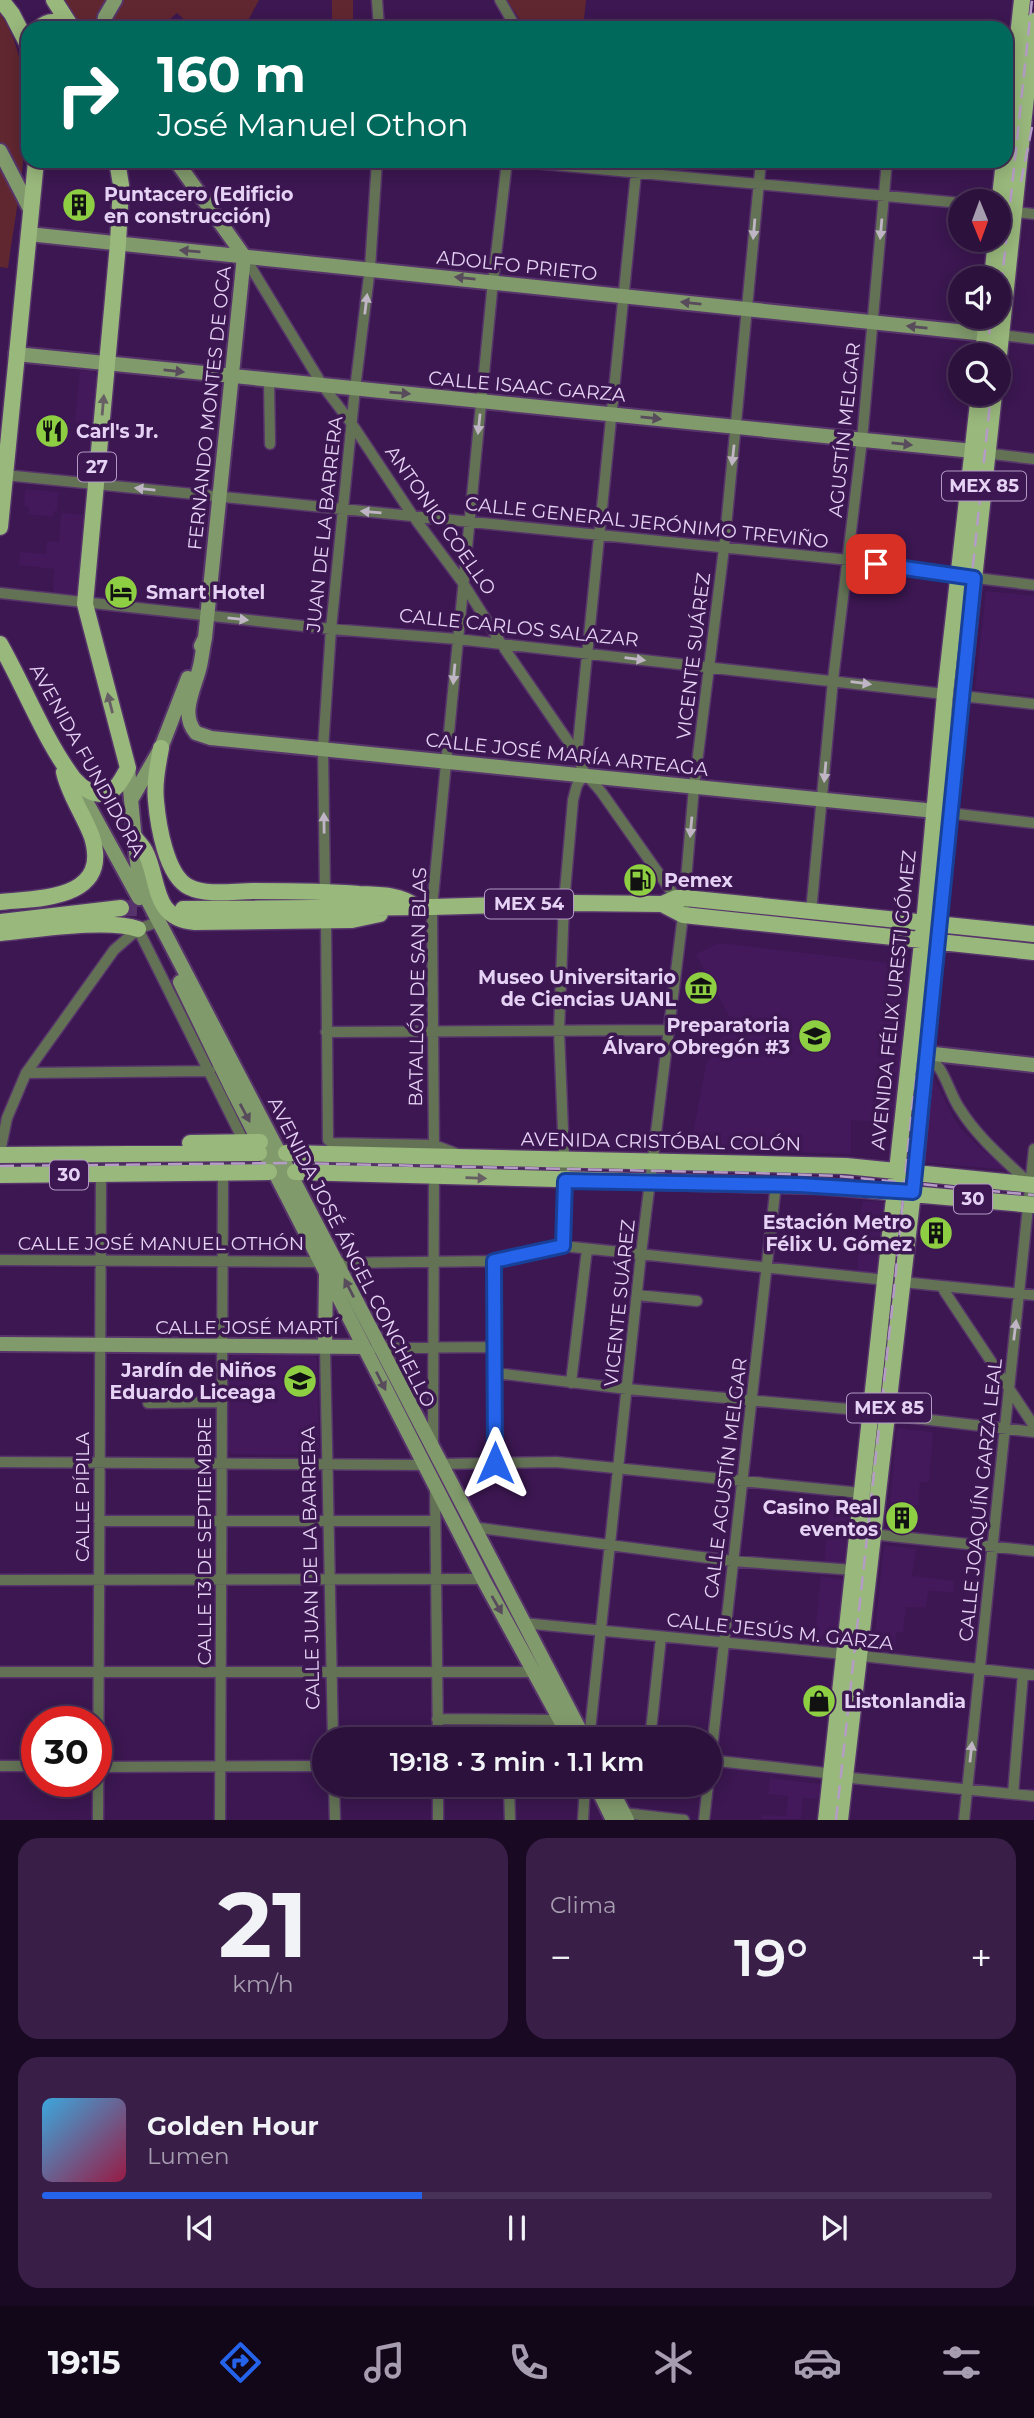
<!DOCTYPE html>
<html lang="es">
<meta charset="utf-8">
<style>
body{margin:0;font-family:Montserrat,sans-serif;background:#391f48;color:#f1f3f6;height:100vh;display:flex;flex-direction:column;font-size:26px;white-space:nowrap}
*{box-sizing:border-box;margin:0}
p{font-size:23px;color:#a79db0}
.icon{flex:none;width:38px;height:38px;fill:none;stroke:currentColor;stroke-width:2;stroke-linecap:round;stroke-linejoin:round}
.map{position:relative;height:1820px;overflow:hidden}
.sheet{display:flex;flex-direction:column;gap:18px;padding:18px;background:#190922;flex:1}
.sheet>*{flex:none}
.top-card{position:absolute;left:21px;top:21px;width:992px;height:147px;border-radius:21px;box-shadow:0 4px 18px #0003,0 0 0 2px #483157;background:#00695c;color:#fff;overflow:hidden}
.needle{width:46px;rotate:179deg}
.buttons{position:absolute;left:948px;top:189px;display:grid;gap:14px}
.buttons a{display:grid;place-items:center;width:63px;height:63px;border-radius:50%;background:#2d113d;box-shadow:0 4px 18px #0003,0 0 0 2px #483157;font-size:35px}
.speed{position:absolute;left:21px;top:1706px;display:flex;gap:14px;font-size:35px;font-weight:700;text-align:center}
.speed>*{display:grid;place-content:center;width:91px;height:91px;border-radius:50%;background:#2d113d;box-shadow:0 4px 18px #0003,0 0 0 2px #483157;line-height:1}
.speed .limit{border:10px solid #d22;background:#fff;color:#111}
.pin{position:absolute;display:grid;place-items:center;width:60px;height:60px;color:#fff;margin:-30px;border-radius:14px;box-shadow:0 4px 10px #0006}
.me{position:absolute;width:77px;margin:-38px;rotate:0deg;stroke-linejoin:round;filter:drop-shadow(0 0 5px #0008)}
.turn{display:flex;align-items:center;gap:24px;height:147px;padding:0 21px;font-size:32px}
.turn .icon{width:91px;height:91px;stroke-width:2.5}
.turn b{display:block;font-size:49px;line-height:60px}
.big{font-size:52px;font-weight:600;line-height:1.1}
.sheet .tile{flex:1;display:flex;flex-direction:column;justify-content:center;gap:10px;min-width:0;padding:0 24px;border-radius:21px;background:#391f48}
.sheet .dial{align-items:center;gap:0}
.dial b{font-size:91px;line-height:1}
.song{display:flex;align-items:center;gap:21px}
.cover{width:84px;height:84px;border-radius:10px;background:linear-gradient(135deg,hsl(200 70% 55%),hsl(340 70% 35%))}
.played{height:7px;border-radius:4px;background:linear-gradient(90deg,#2563eb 40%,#483157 40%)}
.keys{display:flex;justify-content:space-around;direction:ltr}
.heat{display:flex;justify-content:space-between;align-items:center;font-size:38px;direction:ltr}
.sheet .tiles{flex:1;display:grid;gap:18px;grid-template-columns:1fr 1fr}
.tile:last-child{grid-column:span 2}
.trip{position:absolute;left:312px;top:1727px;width:410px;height:70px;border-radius:35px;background:#2d113d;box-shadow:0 4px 18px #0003,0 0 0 2px #483157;font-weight:600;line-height:70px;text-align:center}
.dock{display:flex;height:112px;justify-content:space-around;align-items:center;background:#120718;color:#a79db0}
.dock .icon{width:49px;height:49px}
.dock .active{color:#2563eb}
.dock b{font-size:32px;color:#f1f3f6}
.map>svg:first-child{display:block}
.built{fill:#43195b}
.green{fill:#612731}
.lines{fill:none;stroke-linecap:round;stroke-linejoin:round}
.primary-tunnel{stroke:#56336a;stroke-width:16;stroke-dasharray:16 8;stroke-linecap:butt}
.street-casing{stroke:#57356b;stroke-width:13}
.secondary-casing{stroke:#57356b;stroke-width:18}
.primary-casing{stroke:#57356b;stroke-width:19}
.street{stroke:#637255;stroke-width:10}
.secondary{stroke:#819a6c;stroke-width:14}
.primary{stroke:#99b87c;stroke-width:16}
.rail{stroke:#b59cc6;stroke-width:2.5;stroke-dasharray:14 7;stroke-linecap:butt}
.oneway{fill:#bfb5c5}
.oneway2{fill:#584b5c}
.oneway3{fill:#665f64}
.route-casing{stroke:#184099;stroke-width:18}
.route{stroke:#2563eb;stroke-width:12}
.labels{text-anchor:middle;stroke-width:7;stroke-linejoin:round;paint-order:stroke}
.shield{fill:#3c1751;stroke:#b39ac4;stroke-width:2}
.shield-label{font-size:18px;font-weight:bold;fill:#e6d2f5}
.poi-label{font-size:19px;font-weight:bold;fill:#e6d2f5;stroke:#3c1751;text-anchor:start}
.street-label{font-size:19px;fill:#e6d2f5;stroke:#3c1751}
</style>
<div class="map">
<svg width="1034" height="1820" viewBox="0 0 1034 1820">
<rect width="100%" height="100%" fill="#3c1751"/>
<path class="built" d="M80,371H93L99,379L92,441L85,440L75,422Z
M25,489L59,492L57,511H54L53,517L28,514L29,507L24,506Z
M61,513L84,515L78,595L53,592L54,569L19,565L20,552L46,554L47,541L59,542Z
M986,591L1034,596V695L975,689Z
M719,943L916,966L905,1052L893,1123L851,1120V1154L690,1149L706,1065L731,1020L696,954Z
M930,1070L953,1117L963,1131L980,1148L1008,1170L920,1162Z
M862,1201L884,1202L878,1275L857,1273Z
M233,1355H313L317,1359L319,1449L315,1455L231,1454L228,1449L229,1359Z
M897,1428L933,1432L929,1482H920L918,1506L890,1502Z
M830,1500L854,1503L847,1567L824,1565Z
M884,1545L916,1549L912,1576L954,1581L953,1592L928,1591L926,1607H906L903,1632H896L895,1651L873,1649Z
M821,1576L845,1580L837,1647L814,1645Z
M770,1778L820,1784L818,1799L803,1798L801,1819H761L762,1815L786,1816L788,1796L768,1794Z"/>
<path class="green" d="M63,0H110L96,28H84Z
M123,0H259L244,28H193L177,13L160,28H107L113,11Z
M332,0H353V28H332Z
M507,0H586L583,28H525Z
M0,13C46,81 18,191 8,268L0,267Z"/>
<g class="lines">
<path class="primary-tunnel" d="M121,908L166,909"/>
<g class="street-casing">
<path id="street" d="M377,0L379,28
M500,0L516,28
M512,161L961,203
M1015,212L1034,214
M244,256L323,386L352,424L413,516L463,583L502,645L577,754C584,777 588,775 602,793L676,898
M1001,335L1034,339
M269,381L270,444
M984,453L1034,459
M5,475L849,560L959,576L1034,585
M0,593L331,629L457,639L945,694
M962,696L1034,704
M577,754L636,173L640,161
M949,813L1034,823
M325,891L323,749L331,629L355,389L370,268L377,161
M811,912L833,680L862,440L887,161
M326,921L328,1140L332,1143L434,1145L455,1153
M138,929L244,1142
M326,1032L668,1030
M925,1055C945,1065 948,1092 960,1109C978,1138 1006,1161 1030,1184
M26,1073L210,1071
M434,1145L432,907L493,281L507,161
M0,1152L7,1118L26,1073L114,950L138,929L152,924
M563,1246L565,1181L559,1031L564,903L573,800L577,785L584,775
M0,1260L321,1262
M494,1261L495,1463
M336,1263L494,1261L563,1246L886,1280
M902,1282L1034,1295
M941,1286L1034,1426
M637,1295L697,1301
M325,1347L333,1740
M376,1348L494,1347
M495,1373L627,1389L870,1411
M571,1383L587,1249
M148,1403L222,1402
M888,1415L1034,1432
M433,1445L434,1176
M0,1462L424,1465
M440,1464L556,1462L861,1493
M435,1488L438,1740
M99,1521H435
M472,1527L732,1561L854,1570
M871,1534L1034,1551
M0,1580L483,1579
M523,1623L844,1654L1034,1675
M0,1672H535
M437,1719L560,1720
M589,1740L641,1254L683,915L694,787L724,548L761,161
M650,1740L661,1637
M709,1760L826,1773
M0,1766H37
M96,1767L324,1766
M709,1775L776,1184
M851,1778L1034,1796
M334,1785L335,1820
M438,1785V1820
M509,1785L510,1820
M1013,1794L1023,1674
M624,1813L684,1820
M98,1820L101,1175
M220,1820L223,1178
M583,1820L585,1785
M704,1820L708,1785
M964,1820L1034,1149"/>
</g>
<g class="secondary-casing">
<path id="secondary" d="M103,28L105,17L115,0
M0,151L31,211
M176,161L244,256L205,638L201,646
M28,234L995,335
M16,354L973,451
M205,638C203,647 202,657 200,666C195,688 179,714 196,733L211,738L945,812
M128,768L138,872L145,895L585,1740
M75,781L139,898
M131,800L161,748L188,678
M180,982L233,1091L483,1579L571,1740
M925,1053L1034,1065
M0,1344L364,1347
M325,1347L326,1275
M596,1785L613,1820
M609,1785L627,1820"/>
</g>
<g class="primary-casing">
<path id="primary" d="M1,0L12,14L28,45
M54,0L72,28
M40,28C49,18 61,22 71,27
M1006,145L1022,0
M999,206L1004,161
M992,278L996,240
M983,355L987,317
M999,355L1034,21
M0,527L36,161
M0,644C24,686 45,741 74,779C80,786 92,795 102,794C116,793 122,779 128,768L85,604L118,244L121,185L117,161
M161,748C158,765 154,783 156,801C158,824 166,876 189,887C207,896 234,891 253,891C288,891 324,891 359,894C379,895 399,894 415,906
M135,838C138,842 143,847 145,851C160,879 151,919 195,922L352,920L380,914
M0,902C40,898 111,900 92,837C84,815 69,795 64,772
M662,904L683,915L1034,952
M183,909L432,907L572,903L662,904L676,898H685L1034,934
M0,922L121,908
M0,933C34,930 107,918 138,929
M190,1143L260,1142
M286,1153L846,1166L1034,1185
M0,1155L259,1153
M295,1172L822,1186L1034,1205
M0,1175L269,1172
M826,1820L924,924L945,694L979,394
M840,1820L913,1192L948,820L994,394"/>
</g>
<use href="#street" class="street"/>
<use href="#secondary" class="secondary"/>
<use href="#primary" class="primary"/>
<path class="rail" d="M1021,182L1032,127
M999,307L1032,0
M987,355L991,317
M0,1166L289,1163L754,1173L837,1176L1034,1195
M836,1820L894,1291L912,1107L928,993L991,394"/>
</g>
<defs><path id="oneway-solid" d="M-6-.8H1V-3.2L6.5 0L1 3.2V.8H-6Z" transform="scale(1.75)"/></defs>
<g class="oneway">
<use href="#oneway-solid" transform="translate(754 229) rotate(95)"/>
<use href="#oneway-solid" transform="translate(881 229) rotate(95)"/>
<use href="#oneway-solid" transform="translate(366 304) rotate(-83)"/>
<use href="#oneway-solid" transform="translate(479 424) rotate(96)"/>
<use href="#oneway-solid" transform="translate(733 455) rotate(96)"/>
<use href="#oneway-solid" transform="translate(145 489) rotate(-174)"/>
<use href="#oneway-solid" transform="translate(371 512) rotate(-175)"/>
<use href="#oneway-solid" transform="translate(238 619) rotate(6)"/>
<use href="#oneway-solid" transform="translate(635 659) rotate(7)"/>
<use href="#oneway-solid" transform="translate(454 674) rotate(95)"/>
<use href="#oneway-solid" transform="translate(861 683) rotate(7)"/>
<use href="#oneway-solid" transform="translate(825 772) rotate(95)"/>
<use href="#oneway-solid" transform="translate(324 823) rotate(-91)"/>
<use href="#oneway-solid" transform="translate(691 827) rotate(95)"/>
<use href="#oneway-solid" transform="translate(1015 1330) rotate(-83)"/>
<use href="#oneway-solid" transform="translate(971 1752) rotate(-84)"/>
</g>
<g class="oneway2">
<use href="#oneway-solid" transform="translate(190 251) rotate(-175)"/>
<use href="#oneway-solid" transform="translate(465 278) rotate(-174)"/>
<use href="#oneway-solid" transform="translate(691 303) rotate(-174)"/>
<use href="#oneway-solid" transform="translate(917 327) rotate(-174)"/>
<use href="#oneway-solid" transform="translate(174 371) rotate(6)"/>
<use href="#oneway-solid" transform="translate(400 393) rotate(5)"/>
<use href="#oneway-solid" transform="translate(651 418) rotate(6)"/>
<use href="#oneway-solid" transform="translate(902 444) rotate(6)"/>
<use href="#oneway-solid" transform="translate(245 1113) rotate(62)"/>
<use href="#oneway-solid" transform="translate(349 1288) rotate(-117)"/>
<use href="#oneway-solid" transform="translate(381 1381) rotate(63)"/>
<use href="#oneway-solid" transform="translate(497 1605) rotate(60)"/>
</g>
<g class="oneway3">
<use href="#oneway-solid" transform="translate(103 405) rotate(-85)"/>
<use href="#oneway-solid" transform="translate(110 703) rotate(-104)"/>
<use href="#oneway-solid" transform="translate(476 1178) rotate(2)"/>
</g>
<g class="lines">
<g class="route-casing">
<path id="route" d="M495,1463L494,1261L563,1246L565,1181L799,1185L913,1192L974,578L876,564"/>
</g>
<use href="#route" class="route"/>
</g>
<defs>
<g id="building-disc" transform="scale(1.75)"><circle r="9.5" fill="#8ece43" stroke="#3c1751"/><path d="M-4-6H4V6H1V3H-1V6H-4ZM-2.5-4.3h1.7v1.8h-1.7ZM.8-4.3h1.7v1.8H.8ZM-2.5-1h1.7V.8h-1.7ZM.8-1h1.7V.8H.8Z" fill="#111"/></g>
<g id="restaurant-disc" transform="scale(1.75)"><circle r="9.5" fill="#8ece43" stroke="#3c1751"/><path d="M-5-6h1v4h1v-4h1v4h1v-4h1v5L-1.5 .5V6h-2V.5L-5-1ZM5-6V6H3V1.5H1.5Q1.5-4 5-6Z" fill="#111"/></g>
<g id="hotel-disc" transform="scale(1.75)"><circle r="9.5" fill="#8ece43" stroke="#3c1751"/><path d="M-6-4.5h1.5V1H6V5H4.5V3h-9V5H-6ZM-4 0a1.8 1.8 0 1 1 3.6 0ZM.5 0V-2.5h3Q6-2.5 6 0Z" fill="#111"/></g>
<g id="fuel-disc" transform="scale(1.75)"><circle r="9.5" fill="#8ece43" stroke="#3c1751"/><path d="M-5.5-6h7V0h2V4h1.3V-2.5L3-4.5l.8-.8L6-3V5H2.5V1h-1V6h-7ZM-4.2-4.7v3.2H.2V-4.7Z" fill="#111"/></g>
<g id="museum-disc" transform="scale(1.75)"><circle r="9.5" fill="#8ece43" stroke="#3c1751"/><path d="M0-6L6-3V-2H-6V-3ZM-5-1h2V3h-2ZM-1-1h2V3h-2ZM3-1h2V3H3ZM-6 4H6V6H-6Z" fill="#111"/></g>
<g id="university-disc" transform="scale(1.75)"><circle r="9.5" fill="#8ece43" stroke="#3c1751"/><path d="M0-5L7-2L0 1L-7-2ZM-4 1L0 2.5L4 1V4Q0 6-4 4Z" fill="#111"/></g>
<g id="school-disc" transform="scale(1.75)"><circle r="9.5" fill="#8ece43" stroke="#3c1751"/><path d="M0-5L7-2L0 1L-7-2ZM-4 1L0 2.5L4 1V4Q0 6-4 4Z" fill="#111"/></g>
<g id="shop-disc" transform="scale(1.75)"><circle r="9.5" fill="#8ece43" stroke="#3c1751"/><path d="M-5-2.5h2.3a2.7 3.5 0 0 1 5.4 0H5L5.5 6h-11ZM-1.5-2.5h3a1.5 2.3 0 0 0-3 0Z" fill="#111"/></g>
</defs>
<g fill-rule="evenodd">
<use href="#building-disc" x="79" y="205"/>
<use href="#restaurant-disc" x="52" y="431"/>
<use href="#hotel-disc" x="121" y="592"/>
<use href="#fuel-disc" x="640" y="880"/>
<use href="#museum-disc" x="701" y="988"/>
<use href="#university-disc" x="815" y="1036"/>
<use href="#building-disc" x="936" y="1233"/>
<use href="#school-disc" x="300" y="1381"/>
<use href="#building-disc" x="902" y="1518"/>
<use href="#shop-disc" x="819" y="1701"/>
</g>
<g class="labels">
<g class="shield">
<rect x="78" y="452.5" width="38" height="29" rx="5"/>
<rect x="942" y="471.5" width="84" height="29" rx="5"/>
<rect x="485" y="889.5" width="88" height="29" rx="5"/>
<rect x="50" y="1160.5" width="38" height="29" rx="5"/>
<rect x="954" y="1184.5" width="38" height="29" rx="5"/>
<rect x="847" y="1393.5" width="84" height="29" rx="5"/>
</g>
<g class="shield-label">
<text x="97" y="473">27</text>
<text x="984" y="492">MEX 85</text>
<text x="529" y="910">MEX 54</text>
<text x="69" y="1181">30</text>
<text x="973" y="1205">30</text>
<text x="889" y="1414">MEX 85</text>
</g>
<g class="poi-label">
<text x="104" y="201">Puntacero (Edificio<tspan x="104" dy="22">en construcción)</tspan></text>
<text x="76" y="438">Carl's Jr.</text>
<text x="146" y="599">Smart Hotel</text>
<text x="664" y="887">Pemex</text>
<text x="676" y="984" text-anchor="end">Museo Universitario<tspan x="676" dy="22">de Ciencias UANL</tspan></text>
<text x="790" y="1032" text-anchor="end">Preparatoria<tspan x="790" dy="22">Álvaro Obregón #3</tspan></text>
<text x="912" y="1229" text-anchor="end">Estación Metro<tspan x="912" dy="22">Félix U. Gómez</tspan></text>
<text x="276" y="1377" text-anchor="end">Jardín de Niños<tspan x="276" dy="22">Eduardo Liceaga</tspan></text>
<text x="878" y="1514" text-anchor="end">Casino Real<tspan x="878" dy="22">eventos</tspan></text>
<text x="844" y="1708">Listonlandia</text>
</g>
<g class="street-label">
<text transform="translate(517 265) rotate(6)" y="7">ADOLFO PRIETO</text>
<text transform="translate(527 386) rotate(5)" y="7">CALLE ISAAC GARZA</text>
<text transform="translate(209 408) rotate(-84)" y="7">FERNANDO MONTES DE OCA</text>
<text transform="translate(844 430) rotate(-84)" y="7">AGUSTÍN MELGAR</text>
<text transform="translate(441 520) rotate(55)" y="7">ANTONIO COELLO</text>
<text transform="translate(647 522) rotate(6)" y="7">CALLE GENERAL JERÓNIMO TREVIÑO</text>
<text transform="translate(324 524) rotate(-84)" y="7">JUAN DE LA BARRERA</text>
<text transform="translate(519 627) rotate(6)" y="7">CALLE CARLOS SALAZAR</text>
<text transform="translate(693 656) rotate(-83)" y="7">VICENTE SUÁREZ</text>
<text transform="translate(567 754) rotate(6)" y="7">CALLE JOSÉ MARÍA ARTEAGA</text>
<text transform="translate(88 760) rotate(61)" y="7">AVENIDA FUNDIDORA</text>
<text transform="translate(417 987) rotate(-89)" y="7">BATALLÓN DE SAN BLAS</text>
<text transform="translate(893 1000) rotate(-84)" y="7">AVENIDA FÉLIX URESTI GÓMEZ</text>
<text transform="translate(661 1141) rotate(1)" y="7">AVENIDA CRISTÓBAL COLÓN</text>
<text x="161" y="1250">CALLE JOSÉ MANUEL OTHÓN</text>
<text transform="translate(352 1252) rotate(63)" y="7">AVENIDA JOSÉ ÁNGEL CONCHELLO</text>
<text transform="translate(619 1303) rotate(-84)" y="7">VICENTE SUÁREZ</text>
<text x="247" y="1334">CALLE JOSÉ MARTÍ</text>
<text transform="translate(725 1478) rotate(-83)" y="7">CALLE AGUSTÍN MELGAR</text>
<text transform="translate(82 1497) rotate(-90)" y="7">CALLE PÍPILA</text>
<text transform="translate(980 1500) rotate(-84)" y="7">CALLE JOAQUÍN GARZA LEAL</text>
<text transform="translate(204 1541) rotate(-90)" y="7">CALLE 13 DE SEPTIEMBRE</text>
<text transform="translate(310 1568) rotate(-91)" y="7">CALLE JUAN DE LA BARRERA</text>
<text transform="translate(780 1631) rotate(6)" y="7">CALLE JESÚS M. GARZA</text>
</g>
</g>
</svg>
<div class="buttons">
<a><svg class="needle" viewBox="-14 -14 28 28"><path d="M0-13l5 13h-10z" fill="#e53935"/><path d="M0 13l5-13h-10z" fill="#a79db0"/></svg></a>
<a><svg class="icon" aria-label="sound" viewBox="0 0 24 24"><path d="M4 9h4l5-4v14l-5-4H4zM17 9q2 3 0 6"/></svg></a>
<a><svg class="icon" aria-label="search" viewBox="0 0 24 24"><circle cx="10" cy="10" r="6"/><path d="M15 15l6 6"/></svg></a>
</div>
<div class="speed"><div class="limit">30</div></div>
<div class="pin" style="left:876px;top:564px;background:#d93025"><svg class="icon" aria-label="arrive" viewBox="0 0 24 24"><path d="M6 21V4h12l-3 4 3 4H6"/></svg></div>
<svg class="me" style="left:495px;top:1463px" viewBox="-20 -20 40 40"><path d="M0-17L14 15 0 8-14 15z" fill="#2563eb" stroke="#fff" stroke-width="4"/></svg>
<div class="trip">19:18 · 3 min · 1.1 km</div>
<div class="top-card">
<div class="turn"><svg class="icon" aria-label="right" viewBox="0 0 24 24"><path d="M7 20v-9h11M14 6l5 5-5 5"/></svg><div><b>160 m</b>José Manuel Othon</div></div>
</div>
</div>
<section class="sheet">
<div class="tiles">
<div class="tile dial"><b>21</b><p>km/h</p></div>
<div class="tile"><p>Clima</p>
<div class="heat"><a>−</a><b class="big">19°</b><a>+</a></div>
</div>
<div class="tile">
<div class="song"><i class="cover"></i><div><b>Golden Hour</b><p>Lumen</p></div></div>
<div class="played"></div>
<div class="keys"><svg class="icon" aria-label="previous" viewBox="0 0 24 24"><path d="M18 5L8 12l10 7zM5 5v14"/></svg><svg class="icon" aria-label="pause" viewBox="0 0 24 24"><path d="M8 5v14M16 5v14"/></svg><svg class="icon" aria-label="next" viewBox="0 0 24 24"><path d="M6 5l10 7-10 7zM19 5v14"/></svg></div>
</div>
</div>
</section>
<nav class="dock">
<b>19:15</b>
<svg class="icon active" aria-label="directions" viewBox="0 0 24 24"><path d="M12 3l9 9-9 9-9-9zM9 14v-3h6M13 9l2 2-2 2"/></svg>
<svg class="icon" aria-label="music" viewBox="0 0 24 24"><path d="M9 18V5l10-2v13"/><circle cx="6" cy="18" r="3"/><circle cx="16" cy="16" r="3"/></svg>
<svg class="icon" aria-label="phone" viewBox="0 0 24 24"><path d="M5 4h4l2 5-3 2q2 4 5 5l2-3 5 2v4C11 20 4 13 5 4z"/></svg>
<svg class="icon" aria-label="climate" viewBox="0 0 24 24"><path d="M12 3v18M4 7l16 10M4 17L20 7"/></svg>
<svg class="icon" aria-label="car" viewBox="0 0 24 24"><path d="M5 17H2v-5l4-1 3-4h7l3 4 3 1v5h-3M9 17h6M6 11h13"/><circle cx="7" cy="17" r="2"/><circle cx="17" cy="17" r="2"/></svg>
<svg class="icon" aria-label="filters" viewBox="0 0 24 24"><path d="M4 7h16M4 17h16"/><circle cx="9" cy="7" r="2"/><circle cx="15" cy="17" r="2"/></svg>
</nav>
